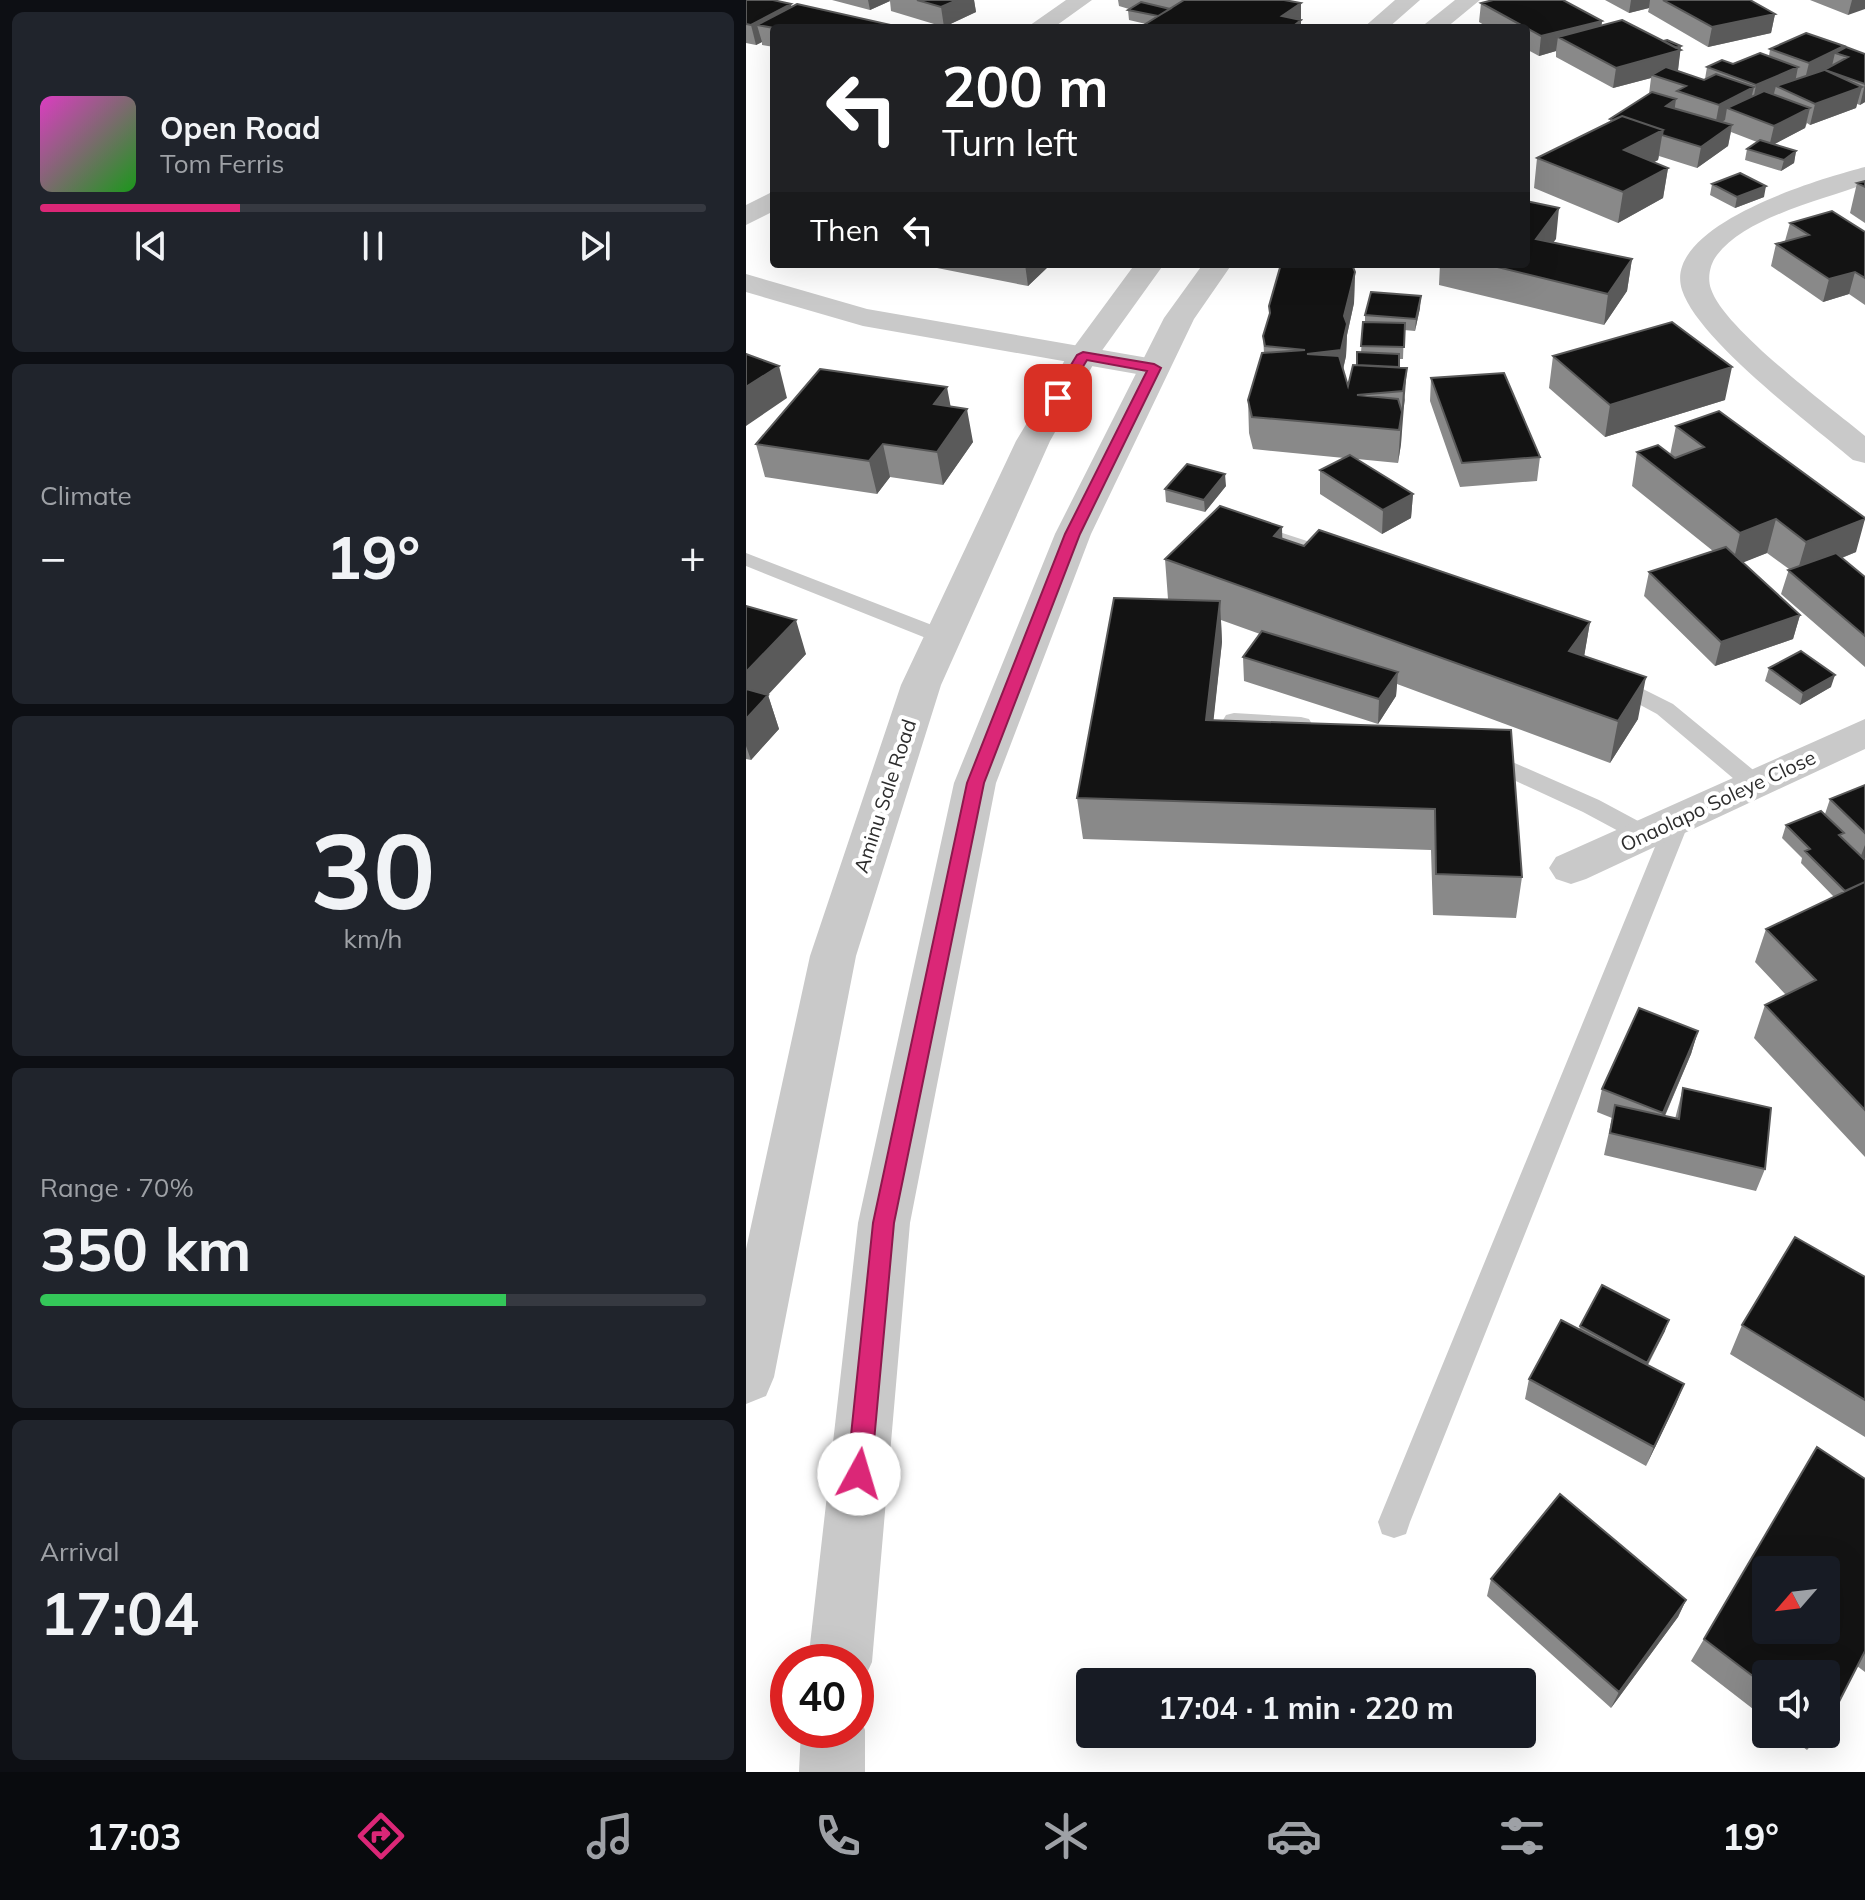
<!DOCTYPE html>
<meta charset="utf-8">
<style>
body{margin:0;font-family:Mulish,sans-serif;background:#20242c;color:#f1f3f6;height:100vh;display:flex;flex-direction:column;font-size:30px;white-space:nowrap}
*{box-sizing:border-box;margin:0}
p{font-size:26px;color:#9ea1a6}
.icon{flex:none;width:44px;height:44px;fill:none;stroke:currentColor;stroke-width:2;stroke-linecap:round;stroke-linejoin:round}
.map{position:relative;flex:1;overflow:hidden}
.drawer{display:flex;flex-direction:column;gap:12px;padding:12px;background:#0d0f14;width:746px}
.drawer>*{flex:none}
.top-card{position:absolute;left:24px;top:24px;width:760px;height:244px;border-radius:8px;box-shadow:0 8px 32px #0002;background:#202124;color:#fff;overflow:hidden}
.needle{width:52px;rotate:242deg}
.controls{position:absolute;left:1006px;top:1556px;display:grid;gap:16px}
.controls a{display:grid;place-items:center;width:88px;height:88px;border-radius:8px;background:#171b24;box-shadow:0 8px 32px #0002;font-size:40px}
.speed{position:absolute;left:24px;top:1644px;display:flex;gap:16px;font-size:40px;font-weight:700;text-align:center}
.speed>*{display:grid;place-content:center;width:104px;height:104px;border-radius:50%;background:#171b24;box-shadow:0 8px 32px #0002;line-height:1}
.speed .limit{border:12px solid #d22;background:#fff;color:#111}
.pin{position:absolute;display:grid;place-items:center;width:68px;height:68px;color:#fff;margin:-34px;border-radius:16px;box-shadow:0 4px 12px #0006}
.me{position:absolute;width:88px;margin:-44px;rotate:6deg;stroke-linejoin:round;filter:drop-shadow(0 0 6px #0008)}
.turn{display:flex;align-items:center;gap:28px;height:168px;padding:0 40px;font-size:36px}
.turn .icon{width:104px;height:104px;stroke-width:2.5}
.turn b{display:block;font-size:56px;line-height:68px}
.then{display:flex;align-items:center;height:76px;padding:0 40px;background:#0003;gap:16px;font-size:30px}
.big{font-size:60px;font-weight:700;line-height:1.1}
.drawer .widget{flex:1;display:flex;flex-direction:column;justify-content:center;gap:12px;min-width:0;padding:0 28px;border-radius:12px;background:#20242c}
.drawer .dial{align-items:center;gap:0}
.dial b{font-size:104px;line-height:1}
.song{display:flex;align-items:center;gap:24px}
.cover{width:96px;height:96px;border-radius:12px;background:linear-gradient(135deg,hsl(310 70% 55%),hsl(120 70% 35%))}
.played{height:8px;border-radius:4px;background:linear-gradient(90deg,#db2777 30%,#363941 30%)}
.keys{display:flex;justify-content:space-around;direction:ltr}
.heat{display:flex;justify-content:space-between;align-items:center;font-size:44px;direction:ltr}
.charge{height:12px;border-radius:6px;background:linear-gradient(90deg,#34c759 70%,#363941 0)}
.trip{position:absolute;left:330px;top:1668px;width:460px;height:80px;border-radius:8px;background:#171b24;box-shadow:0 8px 32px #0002;font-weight:700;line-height:80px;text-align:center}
.dock{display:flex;height:128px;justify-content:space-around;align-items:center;background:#090b0e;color:#9ea1a6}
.dock .icon{width:56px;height:56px}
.dock .selected{color:#db2777}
.dock b{font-size:36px;color:#f1f3f6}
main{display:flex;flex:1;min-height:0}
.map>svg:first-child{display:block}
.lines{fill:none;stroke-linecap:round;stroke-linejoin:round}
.service{fill:#c9c9c9;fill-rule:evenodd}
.minor{fill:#c9c9c9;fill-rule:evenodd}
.tertiary{fill:#c9c9c9;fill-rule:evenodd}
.wall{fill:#898989}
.shaded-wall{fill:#5a5a5a}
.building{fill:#131313;stroke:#5a5a5a;stroke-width:2;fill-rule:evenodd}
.route{fill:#db2777;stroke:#8e194d;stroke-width:2}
.labels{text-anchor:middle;stroke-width:8;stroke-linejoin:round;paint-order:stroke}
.street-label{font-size:20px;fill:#2c2c2c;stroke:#fff}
</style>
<main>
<section class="drawer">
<div class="widget">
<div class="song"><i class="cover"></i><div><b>Open Road</b><p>Tom Ferris</p></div></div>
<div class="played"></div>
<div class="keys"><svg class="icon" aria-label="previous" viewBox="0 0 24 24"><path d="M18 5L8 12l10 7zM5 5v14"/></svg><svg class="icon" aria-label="pause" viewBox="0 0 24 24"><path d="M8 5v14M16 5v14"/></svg><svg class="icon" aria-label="next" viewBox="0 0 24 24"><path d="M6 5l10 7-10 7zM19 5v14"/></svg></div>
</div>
<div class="widget"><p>Climate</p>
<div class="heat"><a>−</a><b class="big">19°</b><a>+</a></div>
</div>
<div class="widget dial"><b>30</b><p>km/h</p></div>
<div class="widget"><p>Range · 70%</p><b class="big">350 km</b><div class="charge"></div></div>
<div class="widget"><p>Arrival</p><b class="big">17:04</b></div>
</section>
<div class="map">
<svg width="1119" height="1772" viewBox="0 0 1119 1772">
<rect width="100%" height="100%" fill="#fff"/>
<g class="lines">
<path class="service" d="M509,524L595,552L598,556L588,562L502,534L499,530Z
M0,553L204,632L207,637L197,644L190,642L0,566Z
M869,675L927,704L1017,778L1020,784L1017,790H1001L911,714L861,687L858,682L861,677Z
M488,713L555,717L563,719L566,724L563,729L555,731L480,725L477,720L480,715Z
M739,750L853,800L907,829L911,835L907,841L899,843L891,841L837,812L731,763L728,758L731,753Z
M932,812L940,814L944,820L664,1522L660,1534L648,1538L636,1534L632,1522L920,820L924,814Z"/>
<path class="minor" d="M320,0H346L307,28H280Z
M1119,167V184C1076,200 1000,217 971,255C964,264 961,278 965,289C978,329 1084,407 1119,436V463L1107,460C1065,424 952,340 936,290C915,225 1076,178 1119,167Z
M28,191V211L0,225V205Z
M0,274L121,309L408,359L419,361L424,368L419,375L408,377L117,326L0,292Z
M1119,719V749L840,879L825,884L810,879L803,868L810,857Z"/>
<path class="tertiary" d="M649,0H674L642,28H617Z
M709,0H734L700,28H674Z
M389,264H418L352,356L304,441L195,685L110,956L28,1377L20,1396L0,1404V1249L64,956L155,685L270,441L322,355Z
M457,264H486L448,319L345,534L250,783L164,1223L126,1662L116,1684L110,1687V1662H62L112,1223L208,783L309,534L418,318Z
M110,1707L119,1730V1772H53L55,1730H110Z"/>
</g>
<path class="wall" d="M0,0L28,28V47L16,45V42L10,45L0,43Z
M86,0H228L230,12L198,27L145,11L144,1L124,10Z
M372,0H538L555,3V28H393L400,24L383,20L382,10L383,9L373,6Z
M859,0H1004L1029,14L1025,33L962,47L902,12L903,8L883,13Z
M1064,0H1119L1102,15Z
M735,3L856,21L855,26L934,50L932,70L930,71L958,80L959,79L961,67L987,64L1023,56L1024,49L1098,46L1097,49L1119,54V102L1114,105L1111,104L1110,108L1064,125L1061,123L1059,128L1028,144L1050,151L1048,163L1035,171L999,160L1001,149L1011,142L985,132L982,146L951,168L913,156L912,160L908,162L922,168L917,198L872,223L788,188L791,158L864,122V119L903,94L905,78L867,88L810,57V51L793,56L780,49V28H743L733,22Z
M1119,181V223L1104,213L1111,183Z
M966,184L1018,197L989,208L964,195Z
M1044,223L1119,232V305L1103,294L1077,302L1025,266L1030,244L1039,241Z
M810,239L807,242L886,259L881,291L858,325L693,285L694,264H780Z
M186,264H304V265L282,286L186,267Z
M609,272L608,303L601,335L600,356L597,370L602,386L615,353L617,322H619V315L674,308L669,331L658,330L657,359H653V367L659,400L656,416L655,444L652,463L611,459L667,494L665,518L636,534L574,494V470L598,458L507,449L503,433L502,400L518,353L517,336L523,318V306Z
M807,356L979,400L859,437L803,388Z
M685,378L794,457L791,481L714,487L684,401Z
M205,407L227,442L197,485L144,477L131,494L19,477L10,444Z
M930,426L1110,552L1096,558L1119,577V667L1035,594L1043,569L1021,553L997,562L1054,615L1047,639L969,666L898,596L903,572L967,551L886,486L891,452L924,455Z
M480,486L459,512L420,502L419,489Z
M536,539L558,546L844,622L838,656L892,719L864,763L651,684L650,696L632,724L498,681L497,657L514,634L475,620L476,642L467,721L765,730L776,877L770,918L687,915L685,850L337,839L331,798L422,599L419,559Z
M0,606L60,654L22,695L33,729L5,760L0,759Z
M1023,668L1085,687L1054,705L1019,681Z
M1119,785V858L1118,859L1119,860V1157L1008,1038L1019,1005L1040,995L1009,962L1020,929L1088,897L1055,863L1056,858L1036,838L1040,825L1079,814L1084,799Z
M952,1031L945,1054L919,1116L929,1119L937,1088L1019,1169L1010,1191L858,1155L866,1118L851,1112L856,1089Z
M1119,1277V1437L984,1354L996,1325Z
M834,1326L919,1331L902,1365L938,1384L900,1466L779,1399L783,1379L833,1330Z
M1071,1447L1119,1479V1672L1111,1666L1020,1674V1719L945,1661Z
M745,1579L940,1600L932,1617L865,1708L741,1596Z
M1040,1734H1075L1061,1750Z"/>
<path class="shaded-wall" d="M122,0H143L144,1L124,10Z
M211,0H228L230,12L198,27L195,7Z
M885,0H904L903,8L883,13Z
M1106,0H1119V9L1102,15Z
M555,3V28H536V16Z
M45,4L49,23L11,25L16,42L10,45L5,25Z
M1029,14L1025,33L962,47L966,27Z
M856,21L854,41L812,37L810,51L793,56L795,36Z
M935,46L932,70L910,76L906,75L905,78L867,88L870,68Z
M1098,46L1096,55L1089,53L1085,70L1058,83L1063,63Z
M1052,67L1048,88L1030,86L1027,97L1006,106L1010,85Z
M1119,84V102L1114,105Z
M1008,87L1003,107L981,108L979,120L969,126L973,105Z
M1116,87L1110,108L1064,125L1069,104Z
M930,99L927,120L920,106Z
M1064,108L1059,128L1023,147L1028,126Z
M986,125L982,146L951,168L955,147Z
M917,130L912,160L873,180L878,150Z
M1050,151L1048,163L1035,171L1038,160Z
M922,168L917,198L872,223L877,192Z
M1020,186L1018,197L989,208L991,197Z
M813,208L810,239L786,270L790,239Z
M886,259L881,291L858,325L862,294Z
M279,264H304V265L282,286Z
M609,272L608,303L601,335L600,356L594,382L561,354L598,316Z
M1109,272L1103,294L1077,302L1083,279Z
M675,296L674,308L669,331L670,319Z
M33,366L41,398L0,426V387Z
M986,367L979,400L859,437L864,405Z
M661,368L655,444L652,463L657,391Z
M201,387L207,419L188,404Z
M221,409L227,442L197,485L191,452Z
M137,444L144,477L131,494L123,461Z
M479,474L480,486L459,512L458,500Z
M667,494L665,518L636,534L637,510Z
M1030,519L1021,553L986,567L994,533Z
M1119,519L1110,552L1050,576L1060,542Z
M536,527L537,568L528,536Z
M474,601L476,642L463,762L460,720Z
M1054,615L1047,639L969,666L975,642Z
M50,620L60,654L0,718V672Z
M844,622L837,663L823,651Z
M652,672L650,696L632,724L633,699Z
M1089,675L1085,687L1054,705L1057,693Z
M900,677L892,719L864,763L872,721Z
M22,695L33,729L5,760L0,746V719Z
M1119,845V858L1113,861Z
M952,1031L945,1054L910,1136L917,1113Z
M923,1320L919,1331L897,1373L901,1363Z
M938,1384L930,1404L900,1466L908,1447Z
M940,1600L932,1617L865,1708L873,1692Z"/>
<path class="building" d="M0,0H27L45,4L5,25L0,24Z
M171,0H211L195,7Z
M438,0H538L555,3L536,16L555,20L545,28H393Z
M747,0H817L856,21L795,36L735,3Z
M917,0H1004L1029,14L966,27Z
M395,2L424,9L412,16L382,10Z
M51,4L154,27L152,28H28L11,25Z
M876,20L935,50L870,68L812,37Z
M1060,33L1098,46L1063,63L1024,49Z
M921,40L935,46L930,48L917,41Z
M1100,47L1119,54V84L1079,70L1116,87L1069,104L1030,86L1078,70L1102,57L1089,53Z
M1014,53L1052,67L1010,85L961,67L976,60L987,64Z
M920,67L958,80L970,74L1008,87L973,105L931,91L940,86L906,75Z
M1018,91L1064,108L1028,126L981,108Z
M906,92L930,99L920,106L986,125L955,147L916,135L917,130L876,116L867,120L864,119Z
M876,116L917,130L878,150L922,168L877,192L791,158Z
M1014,140L1050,151L1038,160L1001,149Z
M994,173L1020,186L991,197L966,184Z
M1119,181V187L1111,183Z
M780,201L813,208L790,239L886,259L862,294L739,264H780Z
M1086,211L1119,232V278L1109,272L1083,279L1030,244L1063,235L1044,223Z
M535,264L607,267L609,272L598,316L601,324L595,350L561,354L593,356L602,386L607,365L661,368L657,391L611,395L652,399L656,412L653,430L506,417L502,400L516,353L559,350L519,346L517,336L524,313L523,306Z
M625,292L675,296L670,319L619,315Z
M617,322L659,323L658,347L615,346Z
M926,322L986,367L864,405L807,356Z
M611,352L653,354V367L611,365Z
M0,354L33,366L0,387Z
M74,369L201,387L188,404L221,409L191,452L137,444L123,461L10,444Z
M758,373L794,457L716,463L685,378Z
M973,411L1119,518V519L1060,542L1030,519L994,533L891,452L912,445L929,458L958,447L930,426Z
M604,455L667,494L637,510L574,470Z
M441,464L479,474L458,500L419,489Z
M474,506L536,527L528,536L558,546L573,530L844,622L823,651L900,677L872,721L419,559Z
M980,547L1054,615L975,642L903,572Z
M1090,553L1119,577V636L1042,570Z
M368,598L474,601L460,720L765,730L776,877L690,874L689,809L331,798Z
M0,606L50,620L0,672Z
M516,631L652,672L633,699L497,657Z
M1055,651L1089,675L1057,693L1023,668Z
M0,689L22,695L0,719Z
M1119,785V833L1084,799Z
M1075,811L1098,833L1093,835L1119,860V882L1099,891L1059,851L1064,849L1040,825Z
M1119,882V1110L1019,1005L1070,980L1020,929Z
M893,1008L952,1031L917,1113L856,1089Z
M937,1088L1025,1108L1019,1169L864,1133L869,1105L933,1119Z
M1049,1237L1119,1277V1400L996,1325Z
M856,1285L923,1320L901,1363L834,1326Z
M815,1320L938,1384L908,1447L783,1379Z
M1071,1447L1119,1479V1651L1080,1727V1674H1020V1686L958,1639ZM1020,1570H1080V1630H1020Z
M814,1494L940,1600L873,1692L745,1579Z"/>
<path class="route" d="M337,352L408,364L415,368L334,534L238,783L148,1223L125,1474L121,1482L113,1486L104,1482L101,1474L127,1223L221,783L319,534L401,371L341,360L316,401H307L305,398L331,355Z"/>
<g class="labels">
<g class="street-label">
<text transform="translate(139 796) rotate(-72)" y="7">Aminu Sale Road</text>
<text transform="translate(972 801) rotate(-25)" y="7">Onaolapo Soleye Close</text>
</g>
</g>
</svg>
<div class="controls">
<a><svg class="needle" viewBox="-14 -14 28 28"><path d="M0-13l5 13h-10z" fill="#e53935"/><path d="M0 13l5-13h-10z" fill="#9ea1a6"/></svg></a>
<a><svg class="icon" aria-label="sound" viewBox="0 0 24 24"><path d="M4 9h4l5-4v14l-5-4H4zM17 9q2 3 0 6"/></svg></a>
</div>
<div class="speed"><div class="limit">40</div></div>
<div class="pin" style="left:312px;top:398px;background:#d93025"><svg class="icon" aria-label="arrive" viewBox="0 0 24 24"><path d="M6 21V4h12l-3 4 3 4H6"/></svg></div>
<svg class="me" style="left:113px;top:1474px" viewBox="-20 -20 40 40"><circle r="19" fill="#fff"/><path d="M0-13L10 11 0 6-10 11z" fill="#db2777"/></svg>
<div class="trip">17:04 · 1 min · 220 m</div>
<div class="top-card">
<div class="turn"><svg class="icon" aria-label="left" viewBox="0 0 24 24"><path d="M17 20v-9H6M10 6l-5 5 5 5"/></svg><div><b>200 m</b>Turn left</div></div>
<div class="then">Then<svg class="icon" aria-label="left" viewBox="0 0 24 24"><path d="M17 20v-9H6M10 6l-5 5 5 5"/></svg></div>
</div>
</div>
</main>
<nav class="dock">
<b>17:03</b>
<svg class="icon selected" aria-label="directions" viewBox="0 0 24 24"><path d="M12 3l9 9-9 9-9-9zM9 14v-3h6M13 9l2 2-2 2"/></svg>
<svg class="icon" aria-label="music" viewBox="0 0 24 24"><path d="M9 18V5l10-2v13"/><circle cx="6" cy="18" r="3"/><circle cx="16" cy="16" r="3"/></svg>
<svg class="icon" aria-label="phone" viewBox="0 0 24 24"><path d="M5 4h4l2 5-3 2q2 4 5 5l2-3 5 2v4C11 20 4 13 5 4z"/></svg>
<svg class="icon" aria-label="climate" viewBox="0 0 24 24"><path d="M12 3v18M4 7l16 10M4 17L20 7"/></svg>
<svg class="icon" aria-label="car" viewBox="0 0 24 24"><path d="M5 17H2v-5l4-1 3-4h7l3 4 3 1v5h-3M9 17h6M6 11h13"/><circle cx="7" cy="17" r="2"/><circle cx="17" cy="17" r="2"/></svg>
<svg class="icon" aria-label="filters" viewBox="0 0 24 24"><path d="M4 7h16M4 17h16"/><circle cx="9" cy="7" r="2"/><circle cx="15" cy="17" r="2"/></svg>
<b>19°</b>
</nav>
